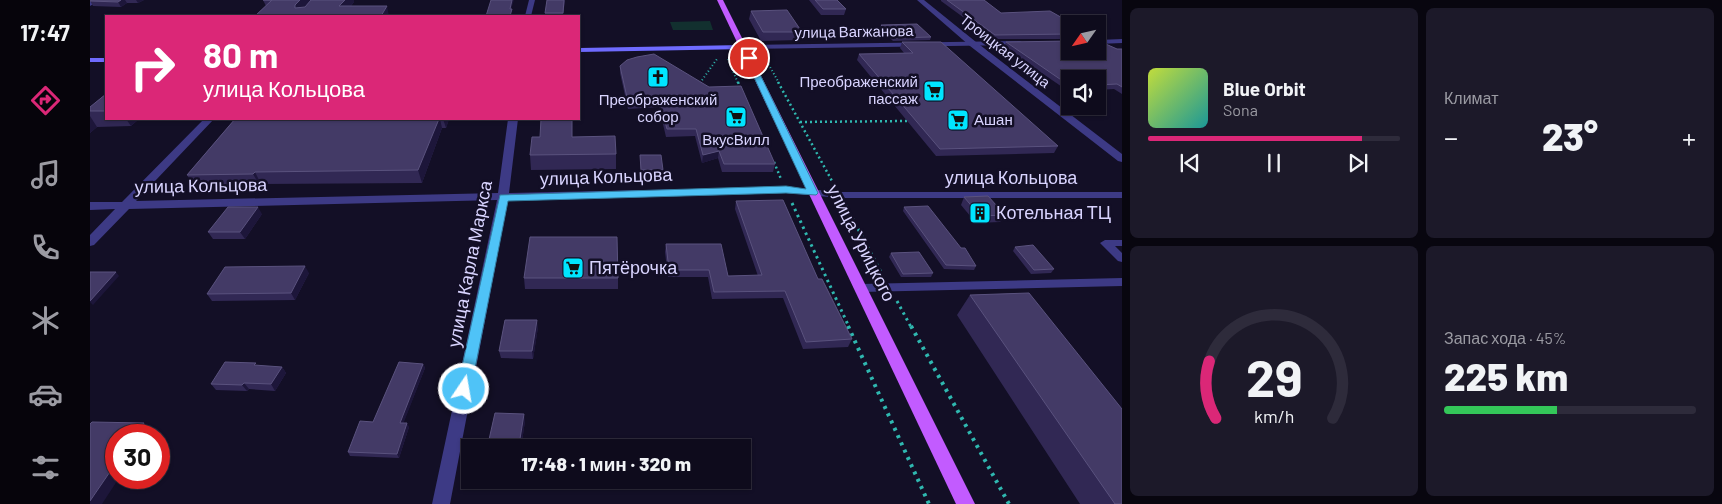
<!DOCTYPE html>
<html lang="ru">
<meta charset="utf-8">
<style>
body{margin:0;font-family:Barlow,sans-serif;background:#1c1929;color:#f1f3f6;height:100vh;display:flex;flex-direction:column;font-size:19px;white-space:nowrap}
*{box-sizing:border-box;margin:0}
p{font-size:16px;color:#9b9ba3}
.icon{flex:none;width:28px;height:28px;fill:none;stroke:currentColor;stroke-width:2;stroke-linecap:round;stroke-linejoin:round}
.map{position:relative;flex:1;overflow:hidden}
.details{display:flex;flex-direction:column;gap:8px;padding:8px;background:#08060f;width:600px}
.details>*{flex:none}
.guide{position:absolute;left:15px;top:15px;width:475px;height:105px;border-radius:0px;box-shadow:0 1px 4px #0004,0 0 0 1px #2e2b3b;background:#db2777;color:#fff;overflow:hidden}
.needle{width:32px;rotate:236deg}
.fabs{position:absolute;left:971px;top:15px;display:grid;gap:10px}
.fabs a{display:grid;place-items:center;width:45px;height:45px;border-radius:0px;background:#0e0b1c;box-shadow:0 1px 4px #0004,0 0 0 1px #2e2b3b;font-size:25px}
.speed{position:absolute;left:15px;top:424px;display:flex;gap:10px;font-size:25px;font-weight:700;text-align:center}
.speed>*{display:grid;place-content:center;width:65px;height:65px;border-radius:50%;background:#0e0b1c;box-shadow:0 1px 4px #0004,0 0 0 1px #2e2b3b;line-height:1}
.speed .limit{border:8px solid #d22;background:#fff;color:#111}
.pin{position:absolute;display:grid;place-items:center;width:42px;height:42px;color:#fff;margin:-21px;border:2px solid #fff;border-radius:50%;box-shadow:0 1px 5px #0007}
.me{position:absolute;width:55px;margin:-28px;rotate:12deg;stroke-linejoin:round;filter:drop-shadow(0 0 4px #0008)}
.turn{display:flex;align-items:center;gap:18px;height:105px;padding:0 15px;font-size:22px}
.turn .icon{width:65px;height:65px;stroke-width:2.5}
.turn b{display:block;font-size:35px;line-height:42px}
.big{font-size:38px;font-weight:800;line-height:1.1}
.details .widget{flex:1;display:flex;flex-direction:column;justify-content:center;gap:8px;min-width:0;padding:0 18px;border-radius:8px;background:#1c1929}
.details .dial{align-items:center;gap:0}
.dial svg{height:130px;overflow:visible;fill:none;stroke:#2e2b3b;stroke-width:7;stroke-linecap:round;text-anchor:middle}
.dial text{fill:#f1f3f6;stroke:none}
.song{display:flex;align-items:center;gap:15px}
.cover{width:60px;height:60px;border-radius:8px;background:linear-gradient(135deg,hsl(70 70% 55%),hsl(180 70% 35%))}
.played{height:5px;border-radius:2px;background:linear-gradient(90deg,#db2777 85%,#2e2b3b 85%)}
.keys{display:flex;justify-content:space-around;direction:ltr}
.heat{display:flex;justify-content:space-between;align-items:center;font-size:28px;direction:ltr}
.charge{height:8px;border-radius:4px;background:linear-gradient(90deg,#34c759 45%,#2e2b3b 0)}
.details .tiles{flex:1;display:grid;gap:8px;grid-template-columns:repeat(2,1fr)}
.trip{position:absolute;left:371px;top:439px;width:290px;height:50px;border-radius:0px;background:#0e0b1c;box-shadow:0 1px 4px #0004,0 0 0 1px #2e2b3b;font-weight:800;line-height:50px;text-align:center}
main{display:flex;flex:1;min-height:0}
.menu{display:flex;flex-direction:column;width:90px;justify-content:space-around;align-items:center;background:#06040b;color:#9b9ba3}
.menu .icon{width:35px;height:35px}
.menu .active{color:#db2777}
.menu b{font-size:22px;color:#f1f3f6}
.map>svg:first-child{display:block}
.green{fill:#12302f}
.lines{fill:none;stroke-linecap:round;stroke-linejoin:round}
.path-far3{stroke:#2fb8b0;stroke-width:2;stroke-dasharray:1 2.5;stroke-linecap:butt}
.path-far2{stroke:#2fb8b0;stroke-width:2.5;stroke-dasharray:2 3;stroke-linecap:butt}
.path-far1{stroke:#2fb8b0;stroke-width:3;stroke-dasharray:2.5 4;stroke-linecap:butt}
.path{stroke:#2fb8b0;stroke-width:4;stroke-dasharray:3 5;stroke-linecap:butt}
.service{fill:#3d3a85;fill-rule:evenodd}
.minor{fill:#3d3a85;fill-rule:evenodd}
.tertiary{fill:#3d3a85;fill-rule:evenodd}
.secondary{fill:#6f6bff;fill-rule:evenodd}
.primary{fill:#c25bff;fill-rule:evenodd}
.wall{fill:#312854}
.shaded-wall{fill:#1d163a}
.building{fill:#433a66;stroke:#5a527e}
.route{fill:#4fc3f7;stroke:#337fa1}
.labels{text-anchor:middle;stroke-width:5;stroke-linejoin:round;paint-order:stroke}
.far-street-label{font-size:15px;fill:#d9d4ff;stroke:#130f26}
.far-poi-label{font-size:15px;fill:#d9d4ff;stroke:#130f26}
.street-label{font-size:18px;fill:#d9d4ff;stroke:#130f26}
.poi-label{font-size:18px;fill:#d9d4ff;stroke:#130f26;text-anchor:start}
</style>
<main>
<nav class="menu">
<b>17:47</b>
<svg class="icon active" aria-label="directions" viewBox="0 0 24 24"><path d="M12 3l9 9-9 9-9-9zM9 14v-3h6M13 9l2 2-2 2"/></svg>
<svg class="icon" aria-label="music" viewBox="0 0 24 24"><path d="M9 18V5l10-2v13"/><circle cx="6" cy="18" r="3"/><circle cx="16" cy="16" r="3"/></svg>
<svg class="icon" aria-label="phone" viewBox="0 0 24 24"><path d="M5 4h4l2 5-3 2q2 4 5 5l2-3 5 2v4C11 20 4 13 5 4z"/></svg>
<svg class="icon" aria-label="climate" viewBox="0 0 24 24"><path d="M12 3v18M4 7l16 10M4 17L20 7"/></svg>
<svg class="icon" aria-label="car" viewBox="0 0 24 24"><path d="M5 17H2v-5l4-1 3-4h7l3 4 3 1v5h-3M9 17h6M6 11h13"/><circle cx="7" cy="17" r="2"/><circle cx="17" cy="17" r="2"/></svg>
<svg class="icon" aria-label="filters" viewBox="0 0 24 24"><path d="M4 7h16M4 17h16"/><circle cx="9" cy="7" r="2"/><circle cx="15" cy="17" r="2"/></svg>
</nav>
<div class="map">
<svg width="1032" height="504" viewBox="0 0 1032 504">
<rect width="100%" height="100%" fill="#130f26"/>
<path class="green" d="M620,21L623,30H583L580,22Z"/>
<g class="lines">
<path class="path-far3" d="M675,58L689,83
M638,59L648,83
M610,83L627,59"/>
<path class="path-far2" d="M648,82L651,90
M688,82L742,181
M609,85L611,82
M710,122L818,121
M684,162L691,179"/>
<path class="path-far1" d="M702,203L759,327
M756,206L792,274
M807,301L821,327"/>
<path class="path" d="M758,326L839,504
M821,326L919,504"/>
<path class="service" d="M1015,240H1032V246H1025L1032,253V262L1028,261L1010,243Z
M1032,278V286L771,292L767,291L766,288L767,285L771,284Z"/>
<path class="minor" d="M2,0H10L0,6V1Z
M439,0H445L441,16H435Z
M827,0H834L886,42L1032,154V162L1028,161L880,46Z
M114,119H124L46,201L408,193L418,119H428L419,193L696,187L750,192H1032V198H750L696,193L418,200L360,504H342L407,200L39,209L4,245L0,246V235L25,209L0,210V202H32Z"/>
<path class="tertiary" d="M1032,39V43L1008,44V40Z
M930,41L934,43L933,45L653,49L649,47L653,45Z"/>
<path class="secondary" d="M653,45L657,47L656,49L489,52V48Z
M0,58H16V62H0Z"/>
<path class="primary" d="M627,0H633L885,504H866Z"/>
</g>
<path class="wall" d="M2,0H54L48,3H37L31,7L3,6L0,1Z
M173,0H264V2L261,6L300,16H165L176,6Z
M475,0L473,16H455V13Z
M719,0H747L756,9L754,15H731Z
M851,0H894L911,13L980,24V39H903L851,1Z
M661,11L712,32L710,40L671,41L659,19Z
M791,25L841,37L840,40L803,41L790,28Z
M1009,41L1027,49H1032V94L1024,89L1008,90V79H980V91H978L914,47L916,42Z
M812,42L968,146L964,153L846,156L767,60L769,54L814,53L810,48Z
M530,66L685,164L683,172H632L628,158L612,163L605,136L576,137L569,107L538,109L530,73Z
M16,94V119H49L41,126L7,127L0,133V107Z
M145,119H359L356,128H352L332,183L171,184L170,186L104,187L97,175Z
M483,137L526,154V169L441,170L440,155Z
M550,155L573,170L572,173H551Z
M874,197L915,215L910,222L886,223L871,205Z
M646,201L728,279L762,339L758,347L713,349L693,298L622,299L618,277H578L575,252L576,244L638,276H668L645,209Z
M814,207L871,248L886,266L884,270L854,269L813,211Z
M172,214L155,239H123L118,232Z
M925,247L964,269L961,273L941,274L923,251Z
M801,253L843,273L841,277H811L799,257Z
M219,273L205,300L122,301L117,294Z
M434,278H528V289H435Z
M880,295L1032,504H990L867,315Z
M448,327L443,359L411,358L409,351Z
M333,364L335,368L313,423L319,427L309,458L260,456L258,452Z
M167,366L192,367L196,373L185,391L159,389L157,391L126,390L121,384Z
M435,421L431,448H399L398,444Z"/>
<path class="shaded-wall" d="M31,0H35L37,3L31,7L28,2Z
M46,0H54L48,3Z
M210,0H221L209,15L205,8V5Z
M255,0H264V2L252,16L249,6Z
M422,0H424L420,13V9Z
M297,6L299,16H291Z
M0,116L7,127L0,133Z
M36,119H49L41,126Z
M349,119H350L352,128L332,183L328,170Z
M353,119H359L356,128Z
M629,151L628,158L612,163L613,155Z
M165,172L171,184L170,186L163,174Z
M168,207L172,214L155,239L150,232Z
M215,266L219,273L205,300L201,293Z
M26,272L29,276L3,305L0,302V301Z
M447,320L448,327L443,359L442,351Z
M333,364L335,368L312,427L310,423Z
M192,367L196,373L185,391L181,384Z
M154,383L159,389L157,391L152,385Z
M434,414L435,421L431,448H429V445Z
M54,423L61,430L57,435H45Z
M317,423L319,427L309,458L307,454Z
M26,463V478H29L12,504H0V501Z"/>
<path class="building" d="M2,0H31L28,2L0,1Z
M173,0H210L205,5V8L215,7L221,0H255L249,6H297L291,16H217L218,15L165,16L182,0Z
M401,0H422L420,9H422L420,16H396Z
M457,0H474L473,13H455Z
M725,0H747L756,9H733Z
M857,0H894L911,13L960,11L983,24H980V34L905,35Z
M697,10L712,32H673L661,11Z
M827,24L841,37L804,38L791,25Z
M1008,38H1009V41L1027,49H1032V87L1027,84L1008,85V79H980V86L916,42L980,41V51H1008Z
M812,42H851L968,146L850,149L769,54L823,53Z
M564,54L619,87L651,86L685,164H634L629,151L613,155L606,129H577L569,100L538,102L530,66L537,60L547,57Z
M16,94V111H0V107Z
M145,119H349L328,170L165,172L163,174L97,175Z
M451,119H482V137L525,136L526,154L440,155L442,137H450Z
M550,155H571L573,170H551Z
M898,196L915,215L890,216L874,197Z
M693,200L728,279H732L762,339L716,342L695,291L624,292L619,270H579L576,244H631L638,276L672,275L646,201Z
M838,206L871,248H875L886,266L856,265L814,207Z
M138,207H168L150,232H118Z
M440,237H527L528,278H434Z
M943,245L964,269L944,270L925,247Z
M829,252L843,273L813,274L801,253Z
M215,266L201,293L117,294L135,267Z
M0,272H26L0,301Z
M939,293L1032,409V504H1025L880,295Z
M415,320H447L442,351H409Z
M135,362L166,363L164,365L192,367L181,384L154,383L152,385L121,384Z
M309,362L333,364L310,423H317L307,454L258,452L270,421L283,422Z
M405,413L434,414L429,445L398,444Z
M2,422L54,423L45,435H26V463L0,501V424Z"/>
<path class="route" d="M656,56L662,58L728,193L726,195L696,193L418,201L381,389L379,393L374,395L369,393L367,389L410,195L696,186L716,189L655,58Z"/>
<defs>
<g id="church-square" transform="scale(1.125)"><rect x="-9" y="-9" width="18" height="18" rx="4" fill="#00e5ff" stroke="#130f26"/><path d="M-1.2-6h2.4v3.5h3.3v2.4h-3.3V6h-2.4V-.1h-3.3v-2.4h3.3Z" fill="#111"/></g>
<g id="supermarket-square" transform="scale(1.125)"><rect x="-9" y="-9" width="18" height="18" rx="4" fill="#00e5ff" stroke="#130f26"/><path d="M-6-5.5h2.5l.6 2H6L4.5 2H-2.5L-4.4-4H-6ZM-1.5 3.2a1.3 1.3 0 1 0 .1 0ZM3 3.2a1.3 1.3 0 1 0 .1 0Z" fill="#111"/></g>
<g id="building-square" transform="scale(1.125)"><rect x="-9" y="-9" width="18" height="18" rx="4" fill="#00e5ff" stroke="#130f26"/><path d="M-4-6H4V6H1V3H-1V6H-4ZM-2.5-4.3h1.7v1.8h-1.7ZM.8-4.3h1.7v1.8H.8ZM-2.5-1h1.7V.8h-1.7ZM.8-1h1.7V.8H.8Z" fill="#111"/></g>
</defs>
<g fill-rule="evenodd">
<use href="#church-square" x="568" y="77"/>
<use href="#supermarket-square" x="844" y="91"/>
<use href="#supermarket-square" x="646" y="117"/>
<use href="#supermarket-square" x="868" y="120"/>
<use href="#building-square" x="890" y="213"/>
<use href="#supermarket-square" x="483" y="268"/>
</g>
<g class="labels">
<g class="far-street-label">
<text transform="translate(764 32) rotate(-1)" y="5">улица Вагжанова</text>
<text transform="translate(915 51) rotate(38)" y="5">Троицкая улица</text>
</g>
<g class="far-poi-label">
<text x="828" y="87" text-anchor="end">Преображенский<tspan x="828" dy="17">пассаж</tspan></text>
<text x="568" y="105">Преображенский<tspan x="568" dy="17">собор</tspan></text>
<text x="884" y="125" text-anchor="start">Ашан</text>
<text x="646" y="145">ВкусВилл</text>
</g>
<g class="street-label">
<text transform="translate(516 177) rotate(-2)" y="6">улица Кольцова</text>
<text x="921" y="184">улица Кольцова</text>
<text transform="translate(111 186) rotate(-1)" y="6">улица Кольцова</text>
<text transform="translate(771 243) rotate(63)" y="6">улица Урицкого</text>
<text transform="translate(380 264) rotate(-79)" y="6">улица Карла Маркса</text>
</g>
<g class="poi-label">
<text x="906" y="219">Котельная ТЦ</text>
<text x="499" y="274">Пятёрочка</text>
</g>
</g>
</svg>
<div class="fabs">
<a><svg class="needle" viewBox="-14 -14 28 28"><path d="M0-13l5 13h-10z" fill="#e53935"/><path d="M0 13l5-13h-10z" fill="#9b9ba3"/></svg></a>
<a><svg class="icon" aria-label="sound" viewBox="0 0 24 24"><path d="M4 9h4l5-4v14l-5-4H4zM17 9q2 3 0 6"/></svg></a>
</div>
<div class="speed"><div class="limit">30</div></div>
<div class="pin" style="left:659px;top:58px;background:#d93025"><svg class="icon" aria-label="arrive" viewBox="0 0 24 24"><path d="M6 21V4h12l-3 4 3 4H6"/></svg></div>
<svg class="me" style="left:374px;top:389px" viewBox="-20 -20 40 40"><circle r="17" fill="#4fc3f7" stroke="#fff" stroke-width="3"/><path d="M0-11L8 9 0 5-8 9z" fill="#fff"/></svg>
<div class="trip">17:48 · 1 мин · 320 m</div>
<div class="guide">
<div class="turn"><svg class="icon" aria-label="right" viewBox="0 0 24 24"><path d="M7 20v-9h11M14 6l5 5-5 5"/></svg><div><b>80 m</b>улица Кольцова</div></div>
</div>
</div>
<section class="details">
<div class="tiles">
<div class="widget">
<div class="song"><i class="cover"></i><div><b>Blue Orbit</b><p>Sona</p></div></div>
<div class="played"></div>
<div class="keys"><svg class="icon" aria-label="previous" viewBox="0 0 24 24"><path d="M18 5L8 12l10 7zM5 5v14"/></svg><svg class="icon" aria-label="pause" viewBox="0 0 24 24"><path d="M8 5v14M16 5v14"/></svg><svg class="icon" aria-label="next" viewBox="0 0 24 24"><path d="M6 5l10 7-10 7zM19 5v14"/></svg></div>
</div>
<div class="widget"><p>Климат</p>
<div class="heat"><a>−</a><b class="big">23°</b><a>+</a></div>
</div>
<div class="widget dial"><svg viewBox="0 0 100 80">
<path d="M14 69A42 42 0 1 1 86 69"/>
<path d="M14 69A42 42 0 0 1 10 34" stroke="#db2777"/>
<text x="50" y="56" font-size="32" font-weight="700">29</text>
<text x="50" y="72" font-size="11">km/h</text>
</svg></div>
<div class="widget"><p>Запас хода · 45%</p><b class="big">225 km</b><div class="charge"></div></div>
</div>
</section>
</main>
